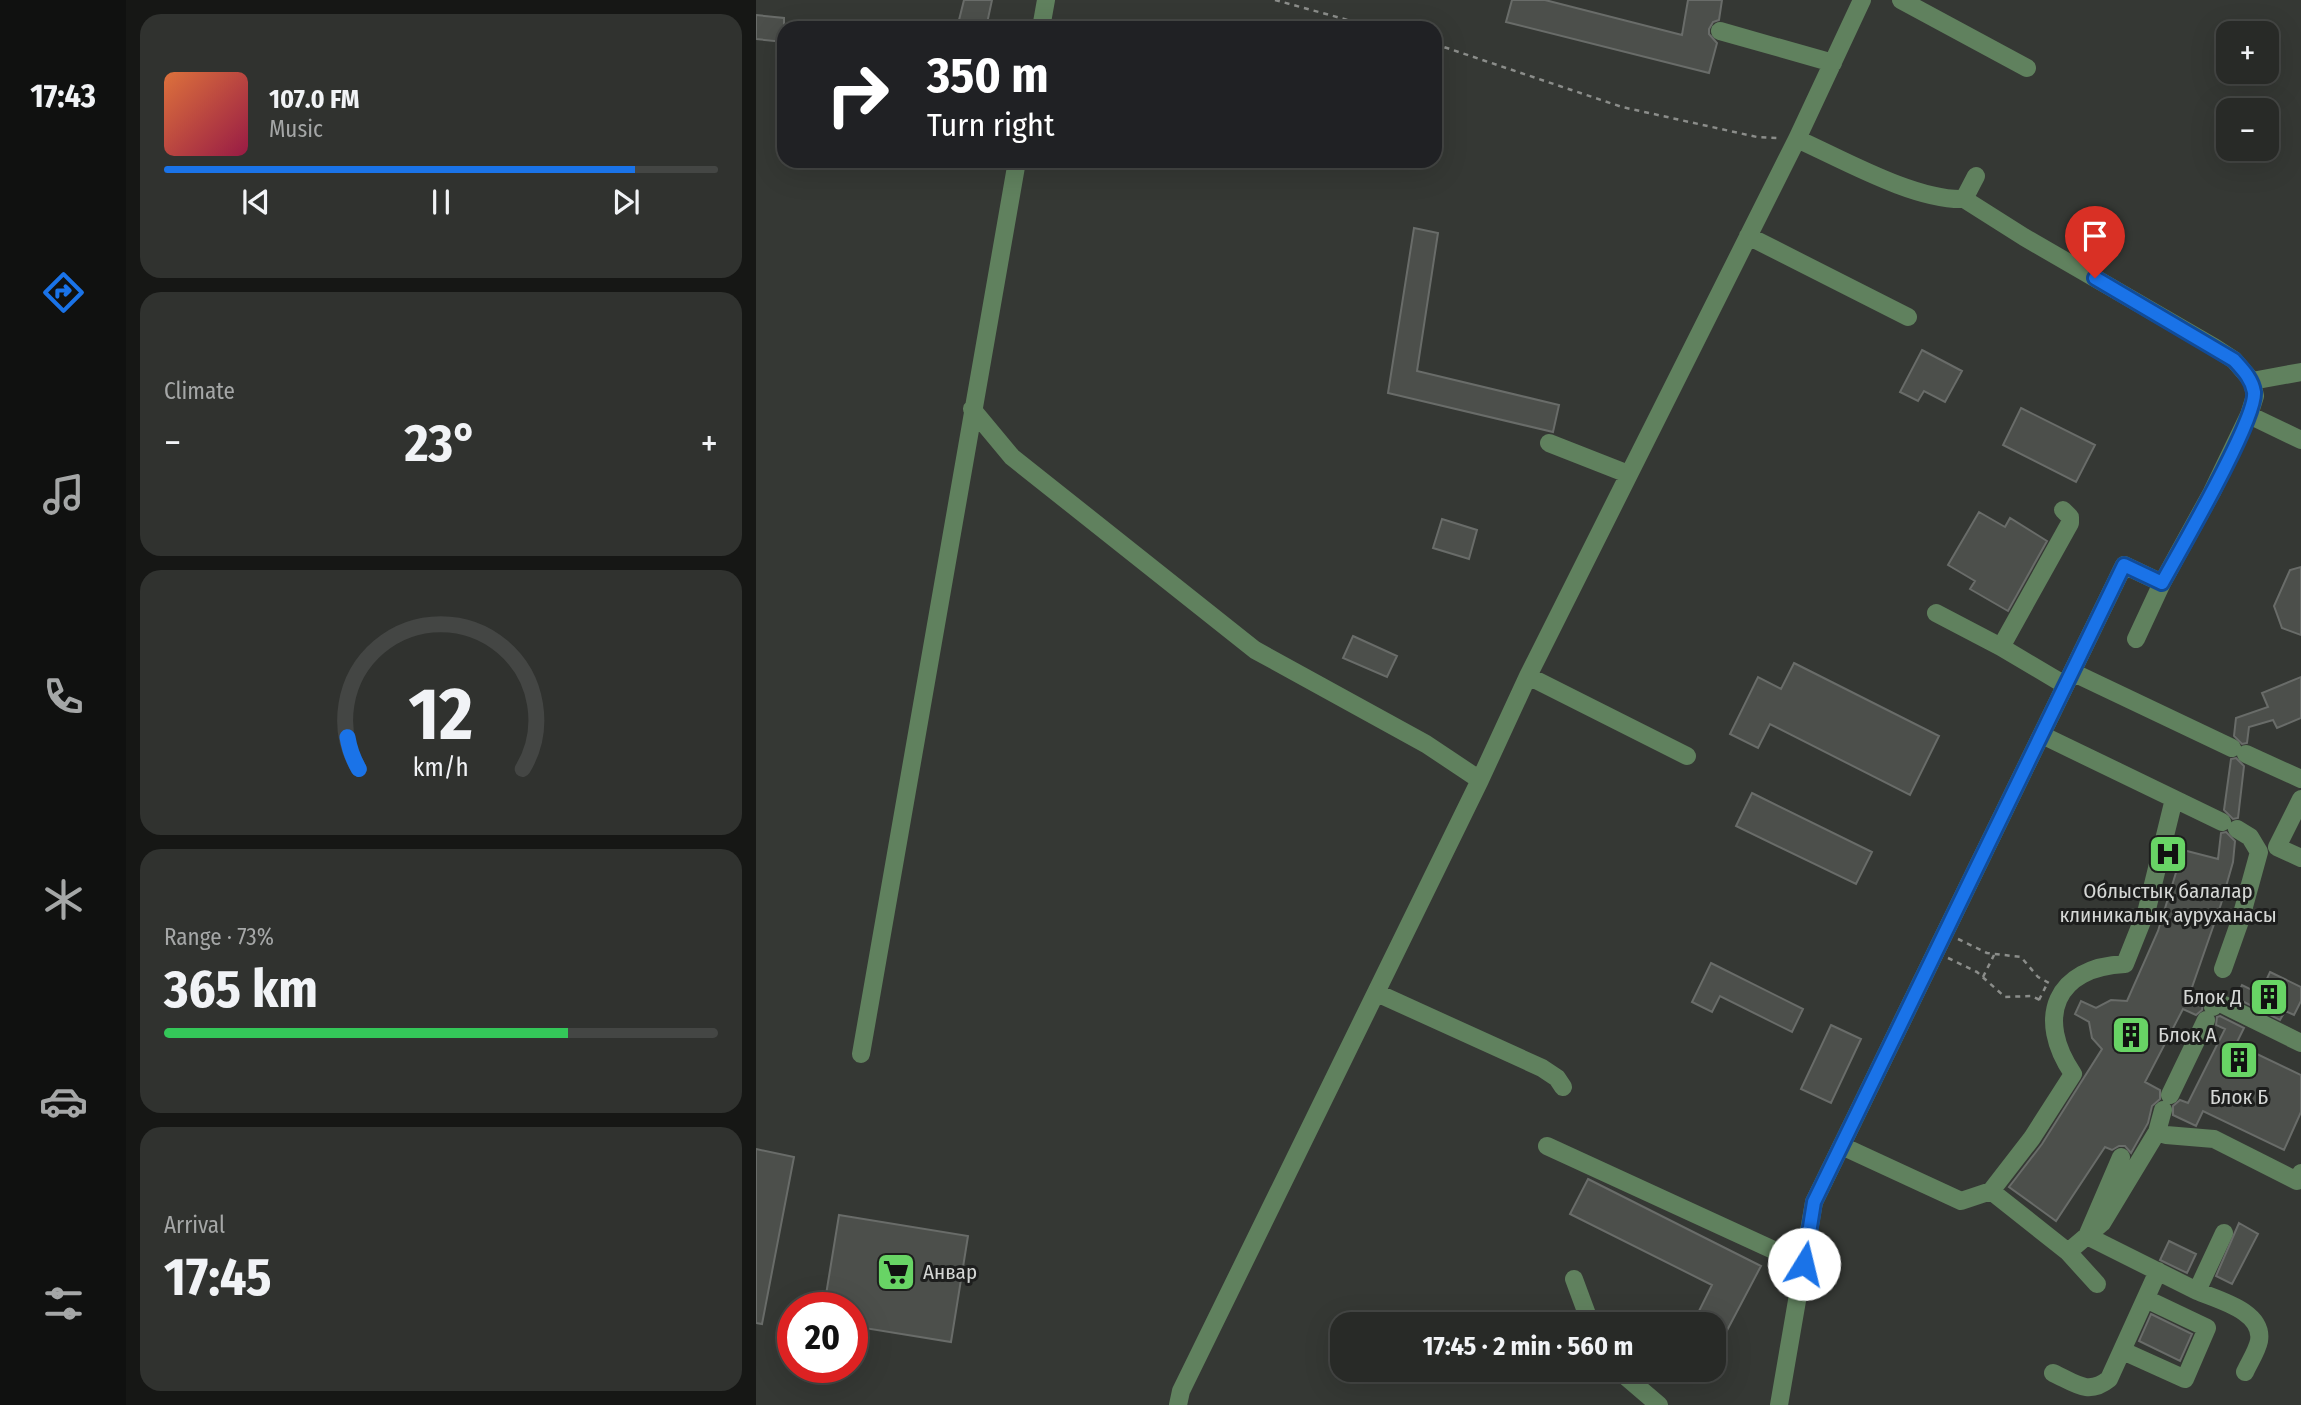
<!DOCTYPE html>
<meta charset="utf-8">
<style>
body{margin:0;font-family:"Fira Sans Condensed",sans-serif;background:#30322f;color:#f1f3f6;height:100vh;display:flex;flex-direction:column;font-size:26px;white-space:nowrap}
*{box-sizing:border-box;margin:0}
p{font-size:23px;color:#a5a7a7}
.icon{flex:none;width:38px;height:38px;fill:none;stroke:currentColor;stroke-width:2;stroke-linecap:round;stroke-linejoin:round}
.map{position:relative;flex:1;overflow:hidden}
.side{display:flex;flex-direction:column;gap:14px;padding:14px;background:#161715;width:630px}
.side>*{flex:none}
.hud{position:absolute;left:21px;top:21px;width:665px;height:147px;border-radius:21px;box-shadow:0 7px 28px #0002,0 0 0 2px #444644;background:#202124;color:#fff;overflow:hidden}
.controls{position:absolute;left:1460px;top:21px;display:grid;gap:14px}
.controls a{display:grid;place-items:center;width:63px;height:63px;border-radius:14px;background:#282a27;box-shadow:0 7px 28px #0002,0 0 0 2px #444644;font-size:35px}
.speed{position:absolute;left:21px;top:1292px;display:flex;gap:14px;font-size:35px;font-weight:700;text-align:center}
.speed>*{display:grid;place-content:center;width:91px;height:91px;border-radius:50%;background:#282a27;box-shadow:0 7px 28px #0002,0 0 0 2px #444644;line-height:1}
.speed .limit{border:10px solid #d22;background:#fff;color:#111}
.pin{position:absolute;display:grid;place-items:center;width:60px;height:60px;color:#fff;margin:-72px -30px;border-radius:50% 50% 50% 0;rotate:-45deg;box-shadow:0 0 7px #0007}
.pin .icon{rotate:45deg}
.me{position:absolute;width:77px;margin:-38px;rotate:9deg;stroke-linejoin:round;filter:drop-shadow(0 0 5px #0008)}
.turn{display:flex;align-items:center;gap:24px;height:147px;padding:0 35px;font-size:32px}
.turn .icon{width:91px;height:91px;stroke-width:2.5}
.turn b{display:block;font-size:49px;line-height:60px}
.big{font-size:52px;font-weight:700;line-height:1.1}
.side .tile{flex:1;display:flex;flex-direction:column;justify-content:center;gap:10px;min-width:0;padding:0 24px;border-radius:21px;background:#30322f}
.side .dial{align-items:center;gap:0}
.dial svg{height:182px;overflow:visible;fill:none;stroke:#444644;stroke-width:7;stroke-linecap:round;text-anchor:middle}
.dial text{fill:#f1f3f6;stroke:none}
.song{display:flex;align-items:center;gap:21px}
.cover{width:84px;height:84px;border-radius:10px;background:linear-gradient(135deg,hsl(20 70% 55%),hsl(340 70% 35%))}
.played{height:7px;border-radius:4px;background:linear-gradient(90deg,#1a73e8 85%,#444644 85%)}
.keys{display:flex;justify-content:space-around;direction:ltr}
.heat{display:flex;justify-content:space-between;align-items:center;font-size:38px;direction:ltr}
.charge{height:10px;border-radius:5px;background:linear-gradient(90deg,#34c759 73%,#444644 0)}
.trip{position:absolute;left:574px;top:1312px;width:396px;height:70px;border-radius:21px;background:#282a27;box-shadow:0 7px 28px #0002,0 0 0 2px #444644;font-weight:700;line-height:70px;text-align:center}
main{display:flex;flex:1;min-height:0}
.menu{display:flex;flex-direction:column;width:126px;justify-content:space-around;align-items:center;background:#101110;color:#a5a7a7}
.menu .icon{width:49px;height:49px}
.menu .on{color:#1a73e8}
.menu b{font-size:32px;color:#f1f3f6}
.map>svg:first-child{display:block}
.building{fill:#4c4f4b;stroke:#696c69;stroke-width:2}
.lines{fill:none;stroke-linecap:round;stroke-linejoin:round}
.path{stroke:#8b8d8a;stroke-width:2.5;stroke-dasharray:5 5;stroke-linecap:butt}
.minor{stroke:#60815e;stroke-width:18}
.route-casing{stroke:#114b97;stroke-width:18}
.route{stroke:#1a73e8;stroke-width:12}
.labels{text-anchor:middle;stroke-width:6;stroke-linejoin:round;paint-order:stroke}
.poi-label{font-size:21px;fill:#d5d7d5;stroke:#1d1e1d}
</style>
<main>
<nav class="menu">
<b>17:43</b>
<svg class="icon on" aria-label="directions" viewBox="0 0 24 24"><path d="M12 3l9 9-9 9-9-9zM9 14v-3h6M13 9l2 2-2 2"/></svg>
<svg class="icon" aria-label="music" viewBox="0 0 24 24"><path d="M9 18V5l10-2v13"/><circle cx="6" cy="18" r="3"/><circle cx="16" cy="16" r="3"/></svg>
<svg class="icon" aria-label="phone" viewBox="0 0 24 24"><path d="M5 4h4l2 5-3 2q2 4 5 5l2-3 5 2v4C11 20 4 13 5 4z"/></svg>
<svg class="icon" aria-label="climate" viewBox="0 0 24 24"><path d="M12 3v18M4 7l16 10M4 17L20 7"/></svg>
<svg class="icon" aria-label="car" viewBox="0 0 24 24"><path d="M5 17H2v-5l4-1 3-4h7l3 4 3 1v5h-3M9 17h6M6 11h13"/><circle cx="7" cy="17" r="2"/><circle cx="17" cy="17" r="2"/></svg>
<svg class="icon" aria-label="filters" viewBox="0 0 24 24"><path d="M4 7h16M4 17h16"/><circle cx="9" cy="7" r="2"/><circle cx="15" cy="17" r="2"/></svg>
</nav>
<section class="side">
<div class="tile">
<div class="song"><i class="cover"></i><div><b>107.0 FM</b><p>Music</p></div></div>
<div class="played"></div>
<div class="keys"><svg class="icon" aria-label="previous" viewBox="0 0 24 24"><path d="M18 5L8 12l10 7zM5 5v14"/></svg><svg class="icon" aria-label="pause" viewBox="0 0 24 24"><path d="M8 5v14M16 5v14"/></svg><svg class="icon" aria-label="next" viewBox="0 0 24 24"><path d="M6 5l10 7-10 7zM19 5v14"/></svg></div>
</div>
<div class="tile"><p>Climate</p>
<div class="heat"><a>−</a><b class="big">23°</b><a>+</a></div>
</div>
<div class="tile dial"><svg viewBox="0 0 100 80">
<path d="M14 69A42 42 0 1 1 86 69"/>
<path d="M14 69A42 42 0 0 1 9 55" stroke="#1a73e8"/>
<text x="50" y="56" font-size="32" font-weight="700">12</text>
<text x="50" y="72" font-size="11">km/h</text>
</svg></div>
<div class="tile"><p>Range · 73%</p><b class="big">365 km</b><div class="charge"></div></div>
<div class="tile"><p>Arrival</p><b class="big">17:45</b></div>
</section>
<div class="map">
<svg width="1545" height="1405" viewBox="0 0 1545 1405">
<rect width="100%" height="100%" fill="#353834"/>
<path class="building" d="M208,0H236L230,28L202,24Z
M756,0H789L926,35L932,0H966L963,20L957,22L953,29V34L961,43L953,73L750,22Z
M0,15L28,18V42L0,39Z
M658,228L682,233L661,371L803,405L797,432L632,393Z
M1166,350L1206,371L1189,402L1168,391L1162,401L1144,392Z
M1265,408L1339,445L1320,482L1247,445Z
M1223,512L1249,527L1254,518L1291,541L1252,611L1214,589L1219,581L1192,565Z
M686,519L721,530L713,559L677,548Z
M1545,567V635L1526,628L1518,606L1534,570Z
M597,636L641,656L631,677L587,658Z
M1038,663L1183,736L1154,795L1014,724L1002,748L974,734L1002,677L1025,689Z
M1545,677V718L1521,728L1517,720L1493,727L1491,743L1486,744L1478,736L1480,718L1512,707L1506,693Z
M1480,758L1488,766L1482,818L1477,819L1468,810L1475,759Z
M996,793L1116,852L1100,884L980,826Z
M1470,832L1479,841L1477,862L1465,904L1433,996L1447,1002L1446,1010L1440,1015L1427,1009L1389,1082L1404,1090V1099L1396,1106L1392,1123L1375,1153L1369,1146H1363L1356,1150L1349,1147L1300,1221L1253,1187L1286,1144L1346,1049L1336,1038L1333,1022L1319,1014L1325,1001L1340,1008L1355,1000L1371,1001L1402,931L1427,850L1462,859L1465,833Z
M955,963L1047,1009L1036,1032L964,996L956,1012L936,1002Z
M1514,972L1545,987V1001L1538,1015L1529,1011L1524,1020L1480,998L1486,985L1504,994Z
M1464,1016L1488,1028L1480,1044L1545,1075V1112L1528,1150L1447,1111L1440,1126L1417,1115V1106L1424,1100L1432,1103L1469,1029L1460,1025L1461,1017Z
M1075,1025L1105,1039L1075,1103L1045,1089Z
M0,1149L38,1157L6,1324L0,1323Z
M832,1179L1005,1266L957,1357V1325H936L956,1285L814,1214Z
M83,1215L212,1236L195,1342L96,1326V1307H68Z
M1483,1223L1502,1234L1476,1284L1460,1276Z
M1413,1241L1440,1254L1431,1273L1404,1260Z
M1395,1314L1436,1334L1424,1361L1383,1341Z"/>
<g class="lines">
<path class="path" d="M519,0L621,28
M679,44L866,107L1001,137L1022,138
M1202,939L1231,953L1265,957L1282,977L1293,983
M1192,958L1221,972L1249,997L1275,996L1284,1000
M1227,977L1238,955
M1283,1000L1292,982"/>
<path class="minor" d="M1145,0L1271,68
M285,28L290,0
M964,31L1077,63
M1041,139C1086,159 1159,201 1208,199L1220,176
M1208,199L1268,237L1458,347L1478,360L1496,381L1499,396L1493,415L1456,492L1406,583L1380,639
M992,236L1152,317
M1496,381L1545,372
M216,409L256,457L499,650L670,744L724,780
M1493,415L1545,440
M793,443L872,474
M1180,613L1245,647L1309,685
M1245,647L1314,523V517L1307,510
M1316,672L1476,748
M772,676L931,756
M1286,735L1466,822
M1490,754L1545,779
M1545,799L1521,847L1545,858
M1467,969L1484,921L1503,852L1494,837L1481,829
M621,993L786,1068L801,1078L807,1087
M1457,1007L1460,1001L1545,1043
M105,1054L261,161
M1414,1095L1450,1020
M1401,1132L1410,1135L1458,1139L1541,1181L1545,1173
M791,1146L1048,1264
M1086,1146L1205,1201L1235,1191L1276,1138L1317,1074C1279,1018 1299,967 1369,964L1391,909L1418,799
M1365,1157L1331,1236L1441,1291L1468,1233
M1235,1191L1312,1252L1346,1223L1401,1132L1407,1110
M1312,1252L1341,1284
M818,1279L835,1325
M1441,1291C1462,1300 1508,1311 1503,1341C1501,1351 1493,1363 1489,1372
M1367,1351L1429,1379L1451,1328L1390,1299
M862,1370L903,1405
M1297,1373C1319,1383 1332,1396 1353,1379L1402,1271
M422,1405L425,1391L724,780L772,676L1041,139L1106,0
M1023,1405L1058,1202L1368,565L1406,583"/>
</g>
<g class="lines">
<g class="route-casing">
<path id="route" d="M1048,1264L1058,1202L1368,565L1406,583C1423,552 1501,419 1498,392C1496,379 1487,370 1478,360L1339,278"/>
</g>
<use href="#route" class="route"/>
</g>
<defs>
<g id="hospital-square" transform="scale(2.0125)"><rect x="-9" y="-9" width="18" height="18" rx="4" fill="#68d465" stroke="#1d1e1d"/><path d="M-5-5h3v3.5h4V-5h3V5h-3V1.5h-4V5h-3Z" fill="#111"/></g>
<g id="building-square" transform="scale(2.0125)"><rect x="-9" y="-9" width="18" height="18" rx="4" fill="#68d465" stroke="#1d1e1d"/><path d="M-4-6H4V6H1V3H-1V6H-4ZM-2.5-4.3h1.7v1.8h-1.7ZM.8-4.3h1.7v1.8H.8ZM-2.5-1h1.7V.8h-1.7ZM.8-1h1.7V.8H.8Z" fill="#111"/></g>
<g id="supermarket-square" transform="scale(2.0125)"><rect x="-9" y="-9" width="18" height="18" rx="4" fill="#68d465" stroke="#1d1e1d"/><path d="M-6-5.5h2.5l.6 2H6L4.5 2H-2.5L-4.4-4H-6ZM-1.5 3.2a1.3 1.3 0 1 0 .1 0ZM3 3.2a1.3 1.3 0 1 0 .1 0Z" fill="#111"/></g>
</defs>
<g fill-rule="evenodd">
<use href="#hospital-square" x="1412" y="854"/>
<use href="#building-square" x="1513" y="997"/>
<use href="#building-square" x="1375" y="1035"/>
<use href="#building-square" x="1483" y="1060"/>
<use href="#supermarket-square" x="140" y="1272"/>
</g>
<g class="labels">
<g class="poi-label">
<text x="1412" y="898">Облыстық балалар<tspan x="1412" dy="24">клиникалық ауруханасы</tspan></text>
<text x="1486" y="1004" text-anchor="end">Блок Д</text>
<text x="1402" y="1042" text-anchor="start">Блок А</text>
<text x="1483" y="1104">Блок Б</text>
<text x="167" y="1279" text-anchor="start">Анвар</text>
</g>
</g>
</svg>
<div class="controls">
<a>+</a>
<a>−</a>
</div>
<div class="speed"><div class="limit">20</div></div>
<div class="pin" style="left:1339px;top:278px;background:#d93025"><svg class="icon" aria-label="arrive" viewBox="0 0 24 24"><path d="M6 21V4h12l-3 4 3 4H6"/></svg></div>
<svg class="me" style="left:1048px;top:1264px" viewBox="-20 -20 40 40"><circle r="19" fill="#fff"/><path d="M0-13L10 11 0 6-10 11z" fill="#1a73e8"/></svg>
<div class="trip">17:45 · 2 min · 560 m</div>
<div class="hud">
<div class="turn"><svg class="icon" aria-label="right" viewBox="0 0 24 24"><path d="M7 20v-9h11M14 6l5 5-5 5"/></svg><div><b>350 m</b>Turn right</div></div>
</div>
</div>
</main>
